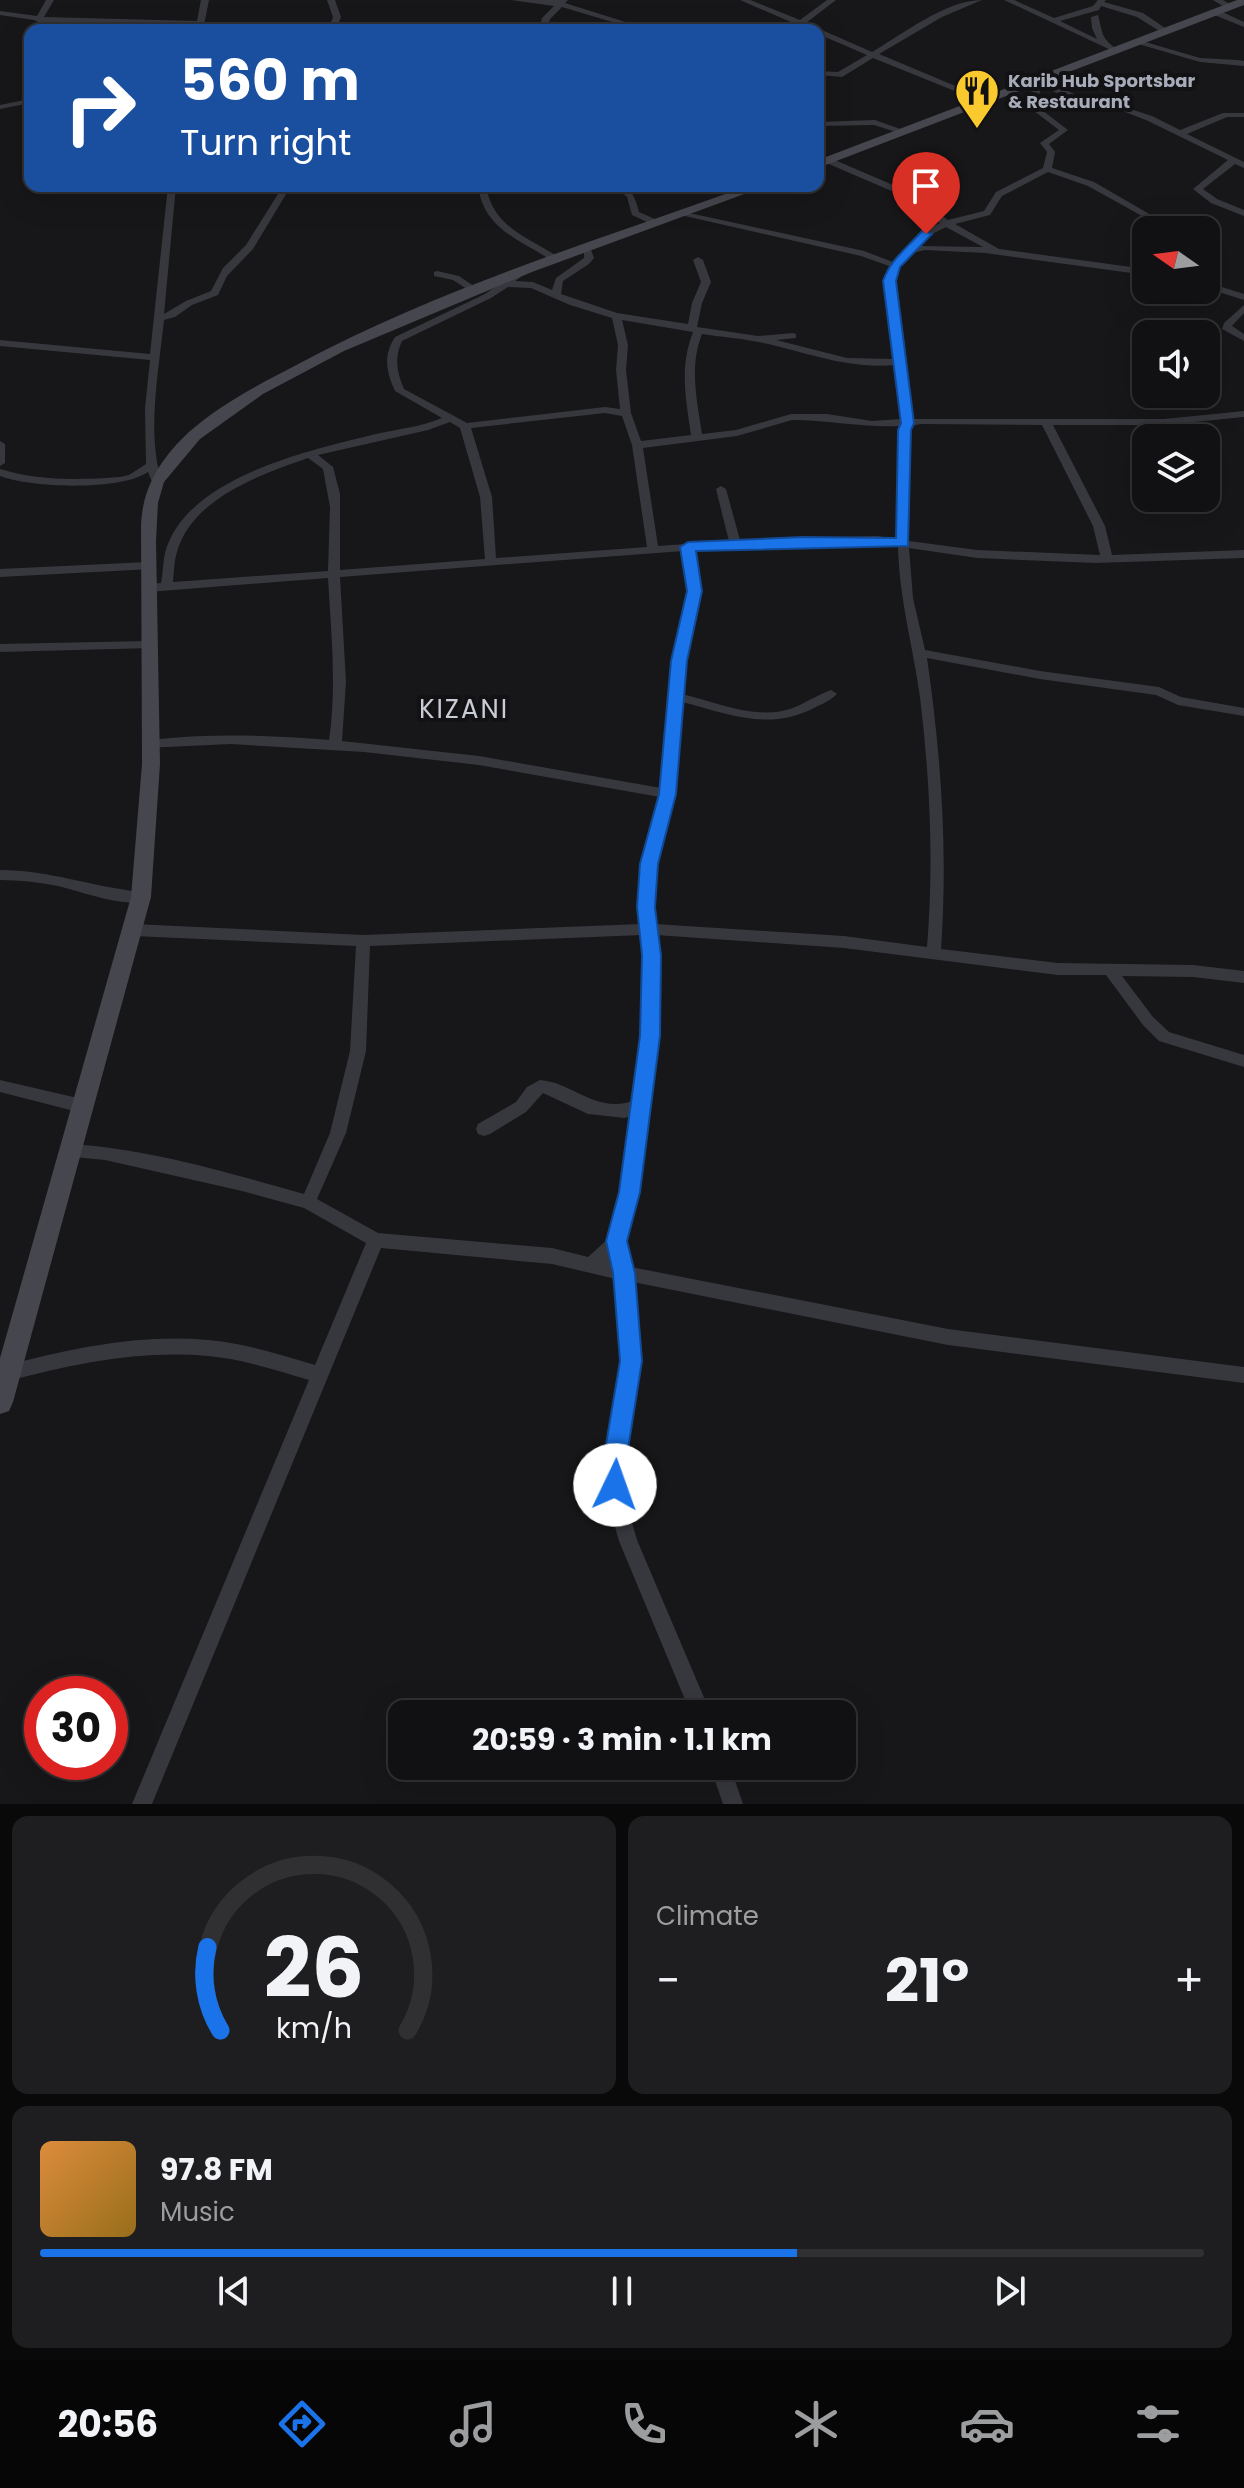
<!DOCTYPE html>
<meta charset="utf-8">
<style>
body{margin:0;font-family:Poppins,sans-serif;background:#1e1e20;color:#f1f3f6;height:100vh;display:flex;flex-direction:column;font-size:30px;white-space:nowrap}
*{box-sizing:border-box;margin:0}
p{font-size:26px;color:#9c9d9f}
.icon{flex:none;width:44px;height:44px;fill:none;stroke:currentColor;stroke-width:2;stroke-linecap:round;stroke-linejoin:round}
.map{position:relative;height:1804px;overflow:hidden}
.sheet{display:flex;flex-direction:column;gap:12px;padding:12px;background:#09090a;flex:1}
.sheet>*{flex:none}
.guide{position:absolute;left:24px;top:24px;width:800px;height:168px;border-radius:16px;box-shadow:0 8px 32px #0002,0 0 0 2px #303032;background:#1a4fa0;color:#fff;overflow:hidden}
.needle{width:52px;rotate:284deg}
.tools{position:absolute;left:1132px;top:216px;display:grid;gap:16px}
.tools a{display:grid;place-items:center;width:88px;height:88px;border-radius:16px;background:#111012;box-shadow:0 8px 32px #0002,0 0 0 2px #303032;font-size:40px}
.speed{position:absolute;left:24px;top:1676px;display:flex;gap:16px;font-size:40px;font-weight:700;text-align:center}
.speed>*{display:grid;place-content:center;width:104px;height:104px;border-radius:50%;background:#111012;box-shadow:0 8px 32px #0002,0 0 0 2px #303032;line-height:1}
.speed .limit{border:12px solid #d22;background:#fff;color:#111}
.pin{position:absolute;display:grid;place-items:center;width:68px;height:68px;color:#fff;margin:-82px -34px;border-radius:50% 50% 50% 0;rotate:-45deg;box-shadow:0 0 8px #0007}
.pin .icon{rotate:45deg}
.me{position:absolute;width:88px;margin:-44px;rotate:3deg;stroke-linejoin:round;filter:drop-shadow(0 0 6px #0008)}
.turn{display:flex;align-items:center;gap:28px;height:168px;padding:0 24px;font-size:36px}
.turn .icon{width:104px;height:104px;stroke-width:2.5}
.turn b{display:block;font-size:56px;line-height:68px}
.big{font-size:60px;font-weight:700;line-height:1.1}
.sheet .card{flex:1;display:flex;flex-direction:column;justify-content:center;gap:12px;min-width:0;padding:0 28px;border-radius:16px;background:#1e1e20}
.sheet .dial{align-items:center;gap:0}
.dial svg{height:208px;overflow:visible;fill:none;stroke:#303032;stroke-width:7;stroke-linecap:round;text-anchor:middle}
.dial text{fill:#f1f3f6;stroke:none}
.song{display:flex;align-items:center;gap:24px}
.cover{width:96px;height:96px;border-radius:12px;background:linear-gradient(135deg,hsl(30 70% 55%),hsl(40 70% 35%))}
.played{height:8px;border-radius:4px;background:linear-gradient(90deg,#1a73e8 65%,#303032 65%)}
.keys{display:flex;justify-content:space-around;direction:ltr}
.heat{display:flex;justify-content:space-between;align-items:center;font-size:44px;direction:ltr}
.sheet .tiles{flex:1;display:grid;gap:12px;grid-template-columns:1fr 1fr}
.card:last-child{grid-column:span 2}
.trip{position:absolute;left:388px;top:1700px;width:468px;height:80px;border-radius:16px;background:#111012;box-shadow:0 8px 32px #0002,0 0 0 2px #303032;font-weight:700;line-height:80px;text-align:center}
.dock{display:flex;height:128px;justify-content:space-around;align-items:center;background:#070607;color:#9c9d9f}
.dock .icon{width:56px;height:56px}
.dock .active{color:#1a73e8}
.dock b{font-size:36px;color:#f1f3f6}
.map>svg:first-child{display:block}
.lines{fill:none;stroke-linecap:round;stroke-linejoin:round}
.street{fill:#37383e;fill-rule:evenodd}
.secondary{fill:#45464e;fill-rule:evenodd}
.route{fill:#1a73e8;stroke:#114b97;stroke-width:2}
.labels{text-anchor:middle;stroke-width:8;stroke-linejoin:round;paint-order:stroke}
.far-poi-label{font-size:18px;font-weight:bold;fill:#a8abb9;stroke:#121113;text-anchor:start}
.quarter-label{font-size:26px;letter-spacing:2px;fill:#c9cbd5;stroke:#121113}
</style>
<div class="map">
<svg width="1244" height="1804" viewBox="0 0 1244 1804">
<rect width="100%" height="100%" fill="#171618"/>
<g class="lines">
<path class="street" d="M46,0H54L44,17L197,21L201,0H209L203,30H195L196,25L38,22L34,20L0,15V11L37,16Z
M327,0H335L341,17L336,30H328L333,17Z
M511,0H568L565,3L651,30H639L562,7L550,19L547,30H539L542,18L554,6Z
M740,0H750L800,20L827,0H836L806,23L872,52C903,34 946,0 982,0L942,17L879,54L989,100L982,102L873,58L842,77L818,75V71L838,72L867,55L818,34V30H809Z
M1004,0H1014L1054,18L1093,6L1098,0H1106L1104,2L1143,13L1168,30L1161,32L1137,17L1101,6L1099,10L1060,21L1097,39L1092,28L1091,17L1098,15C1103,34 1101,38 1117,49L1113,51Z
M1213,0H1223L1233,6L1226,8Z
M1212,10H1218L1244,22V27L1212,14Z
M1135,39L1200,58L1238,60L1244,61V66L1200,62L1135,43Z
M1032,79H1038L1099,104L1121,106L1152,116L1180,130L1223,113H1244V117H1227L1187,134L1244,162V168L1235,164L1203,189L1217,199L1244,210V216L1211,203L1193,189L1228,160L1146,120L1120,110L1095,108L1042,87L1039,94L1030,101L1068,130L1049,144L1055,152L1052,168L1094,182L1158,219L1151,221L1088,186L1048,172L1002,196L990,215L955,224L999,249L1146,269V275L985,253L925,250L912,253L907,261L898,266L894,281L912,419H1164L1244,411V417L1164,425H1053L1105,526L1112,555L1244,550V558L1096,563L977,558L909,548L913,598L925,650L1040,671L1159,687L1181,697L1244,708V716L1178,705L1156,695L1040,679L927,658C941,755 948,851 941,949L1058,963L1193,965L1244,971V983L1193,977L1122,976L1153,1017L1169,1032L1244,1055V1067L1159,1041L1143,1025L1106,975H1058L844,948L656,935L658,955L657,1036L651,1104L637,1192L625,1241L631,1267L948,1329L1244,1367V1383L948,1345L633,1282L640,1361L623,1468L626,1502L637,1540L711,1714H691L619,1541L608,1502L605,1468L622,1361L616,1279L552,1264L381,1248L152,1804H132L309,1380C276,1370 242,1359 208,1356C140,1350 73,1364 8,1381L2,1379L0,1371L2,1367L8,1365C73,1348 141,1334 208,1340C245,1343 280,1355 315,1365L366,1243L304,1208L242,1191L105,1160L63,1156L61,1151L63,1146L69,1144C146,1148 229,1173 304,1194L330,1133L350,1051L356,946L134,936L129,934L127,930L129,926L134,924L363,935L641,924C636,880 649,839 660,797L479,765L364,752L231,744L145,748L144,745L150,740C210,733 269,735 329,740C337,686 331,632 328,578L148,592L142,588L148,584L161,583C163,573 163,562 165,553C185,477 311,450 376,434C398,429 421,427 442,418L395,391C386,371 383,356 395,337L485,294L514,274L522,276L515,281L533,282L552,290L556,278L584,258V247H590L594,258L589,264L563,281L561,294L617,313L688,324L692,303L701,282L693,260L698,257L703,260L711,282L702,303L697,327L758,336L793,333L796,334V338L776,340L847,358L894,359L884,281L889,266L861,256L676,214L680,211L864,251L893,262C912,250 916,233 940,223L901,195L824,162V158H830L907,191L948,220L984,211L996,192L1043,168L1047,152L1040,143L1059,130L1021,101L1032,91L1035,84L1031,81ZM946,227L983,247L920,246L930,235ZM508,287L531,288L570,305L612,318L618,345L616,370L620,409L605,407L467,423L404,389C397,372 394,358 402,341L491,298ZM622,320L693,332C679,368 686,399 691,435L641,441L631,413L626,370L628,345ZM702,334C721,337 740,338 758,342C804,351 847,370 895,365L901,419L872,421L827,414H791L736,430L702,434C697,400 689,367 702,334ZM605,413L622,416L632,445L647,547L496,558L492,497L471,428ZM792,420C828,420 864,428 901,426L899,430L898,539L877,536L740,540L726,489L721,486L716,489L729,541L658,546L643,448L737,436ZM450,422L460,428L480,497L485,559L340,570V494L333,467L318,455L428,430ZM921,424L1042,425L1093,526L1100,555L977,550L909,541V430L911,426ZM308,458L323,469L330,507L328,571L173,582C174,573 174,561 177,552C192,498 262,474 308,458ZM877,544L898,546C899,598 913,646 920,697C930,780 934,863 927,947L844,936L655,924C650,875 665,842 673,795C679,765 679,733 682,702C729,714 769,732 816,707C824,703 831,700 837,694L831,690C817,695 804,704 790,709C756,720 715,702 682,694L685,661L701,591L694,551ZM683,551L689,591L673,661L661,788L479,756L342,741L346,682L340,577ZM642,935C647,990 642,1045 636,1100C596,1115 575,1083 540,1080L527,1087L516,1102L478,1124L476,1129L478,1134L484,1136L490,1134L526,1112L543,1093L588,1114L625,1118L634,1114L621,1192L610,1237L588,1257L552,1248L378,1233L317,1199L346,1133L366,1051L370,946Z
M30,99V103L0,109V105Z
M875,120L903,130L899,133L874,125L818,126V122Z
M168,186H176L164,314L186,301L211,291L223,268L246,245L283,186H291L253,249L227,276L218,295L192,305L175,317L164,320C159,369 146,435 162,482L161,484H153L148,472C121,491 31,488 0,476V469C38,481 80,480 120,477L129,475L146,464L145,408L150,360L0,346V340L150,354Z
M478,186H486C493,228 528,237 560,258V262H554C521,240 484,230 478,186Z
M518,186H530L526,189Z
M614,186C631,186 635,196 639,212L657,220V224H651L632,215L627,197Z
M437,271L459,276L481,291L473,293L453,280L434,276V272Z
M1206,282L1244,294V300L1206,288Z
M1244,305V313L1232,326L1244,334V341L1222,329L1224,323Z
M0,441L5,444V463L0,466Z
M148,562L152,563V569L0,577V569Z
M148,641L152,642L154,645L152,648L0,652V644Z
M0,870C49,870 93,887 141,892L146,893L148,897L146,901C119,907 84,892 58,886C38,882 20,880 0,880Z
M0,1080L82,1099L87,1101L90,1106L87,1111L82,1113L0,1092Z
M710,1766H730L743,1804H723Z"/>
<path class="secondary" d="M1237,0H1244V5L818,168V160Z
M748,186H766L532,272L344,351L263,394L200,439L164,482L158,503L156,541L160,764L151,897L13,1402L9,1411L0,1414V1358L131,897L142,764L141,526C142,488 161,458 189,432C221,403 264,382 302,362C443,287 598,240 748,186Z"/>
</g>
<path class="route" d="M922,231L932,234L900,267L896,281L914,423L911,430L908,546L696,551L702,591L687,661L676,794L658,864L655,907L661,955L660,1036L640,1192L627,1241L635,1273L642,1361L625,1468L627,1485L624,1493L615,1497L607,1493L602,1468L620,1361L613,1273L606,1241L619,1192L640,1036L642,955L637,907L640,864L659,794L671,661L687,591L680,547L688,542L802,537L896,538L898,430L901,423L883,281C890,260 907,248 922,231Z"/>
<defs>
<g id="restaurant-pin" transform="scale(2.3)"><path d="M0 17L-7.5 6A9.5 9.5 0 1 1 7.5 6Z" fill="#f9c92e" stroke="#121113"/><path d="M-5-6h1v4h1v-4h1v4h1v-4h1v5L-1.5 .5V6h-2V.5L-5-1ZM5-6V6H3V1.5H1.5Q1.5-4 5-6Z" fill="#111"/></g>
</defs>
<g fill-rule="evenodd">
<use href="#restaurant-pin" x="977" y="91"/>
</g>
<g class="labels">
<g class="far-poi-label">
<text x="1008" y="87">Karib Hub Sportsbar<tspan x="1008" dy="21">&amp; Restaurant</tspan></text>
</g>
<g class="quarter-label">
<text x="464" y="718">KIZANI</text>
</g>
</g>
</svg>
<div class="tools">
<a><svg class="needle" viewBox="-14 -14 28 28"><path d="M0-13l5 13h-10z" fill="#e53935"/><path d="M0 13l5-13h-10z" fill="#9c9d9f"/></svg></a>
<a><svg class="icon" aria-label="sound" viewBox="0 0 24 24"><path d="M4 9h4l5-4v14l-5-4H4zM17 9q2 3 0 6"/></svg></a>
<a><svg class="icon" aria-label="layers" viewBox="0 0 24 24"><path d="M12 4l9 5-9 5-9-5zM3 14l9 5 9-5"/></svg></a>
</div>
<div class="speed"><div class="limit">30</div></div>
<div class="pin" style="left:926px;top:234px;background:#d93025"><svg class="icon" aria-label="arrive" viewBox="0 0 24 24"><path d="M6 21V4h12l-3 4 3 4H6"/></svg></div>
<svg class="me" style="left:615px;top:1485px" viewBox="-20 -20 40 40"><circle r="19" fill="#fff"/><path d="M0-13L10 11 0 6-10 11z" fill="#1a73e8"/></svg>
<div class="trip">20:59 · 3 min · 1.1 km</div>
<div class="guide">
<div class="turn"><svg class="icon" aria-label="right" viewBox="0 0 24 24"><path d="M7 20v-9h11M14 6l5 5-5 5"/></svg><div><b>560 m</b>Turn right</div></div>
</div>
</div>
<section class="sheet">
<div class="tiles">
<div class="card dial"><svg viewBox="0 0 100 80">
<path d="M14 69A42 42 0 1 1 86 69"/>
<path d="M14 69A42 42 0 0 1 9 37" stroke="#1a73e8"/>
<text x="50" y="56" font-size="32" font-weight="700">26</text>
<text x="50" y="72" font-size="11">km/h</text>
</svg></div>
<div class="card"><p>Climate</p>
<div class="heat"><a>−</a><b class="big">21°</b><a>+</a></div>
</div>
<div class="card">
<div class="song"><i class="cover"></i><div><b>97.8 FM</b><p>Music</p></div></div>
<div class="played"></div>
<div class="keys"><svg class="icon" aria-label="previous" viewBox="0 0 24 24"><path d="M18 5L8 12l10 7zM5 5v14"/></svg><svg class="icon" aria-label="pause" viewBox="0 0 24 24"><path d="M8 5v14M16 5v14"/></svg><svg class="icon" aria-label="next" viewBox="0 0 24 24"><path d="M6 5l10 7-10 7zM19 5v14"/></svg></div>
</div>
</div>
</section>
<nav class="dock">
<b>20:56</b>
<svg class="icon active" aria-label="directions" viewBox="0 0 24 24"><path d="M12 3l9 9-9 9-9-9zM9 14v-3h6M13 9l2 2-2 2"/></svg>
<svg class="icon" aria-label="music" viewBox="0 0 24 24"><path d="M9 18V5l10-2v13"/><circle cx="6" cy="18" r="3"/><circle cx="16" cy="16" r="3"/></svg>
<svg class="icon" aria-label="phone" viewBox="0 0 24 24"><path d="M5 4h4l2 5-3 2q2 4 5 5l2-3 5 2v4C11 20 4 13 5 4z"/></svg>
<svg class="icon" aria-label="climate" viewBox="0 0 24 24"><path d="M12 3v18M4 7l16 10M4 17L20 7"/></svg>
<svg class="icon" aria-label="car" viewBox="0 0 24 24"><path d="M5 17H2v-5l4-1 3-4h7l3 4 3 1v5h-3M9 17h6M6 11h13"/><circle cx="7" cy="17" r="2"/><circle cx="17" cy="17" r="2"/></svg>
<svg class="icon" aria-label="filters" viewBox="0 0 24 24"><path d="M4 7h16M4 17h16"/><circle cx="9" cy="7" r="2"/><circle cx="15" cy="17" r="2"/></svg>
</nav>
